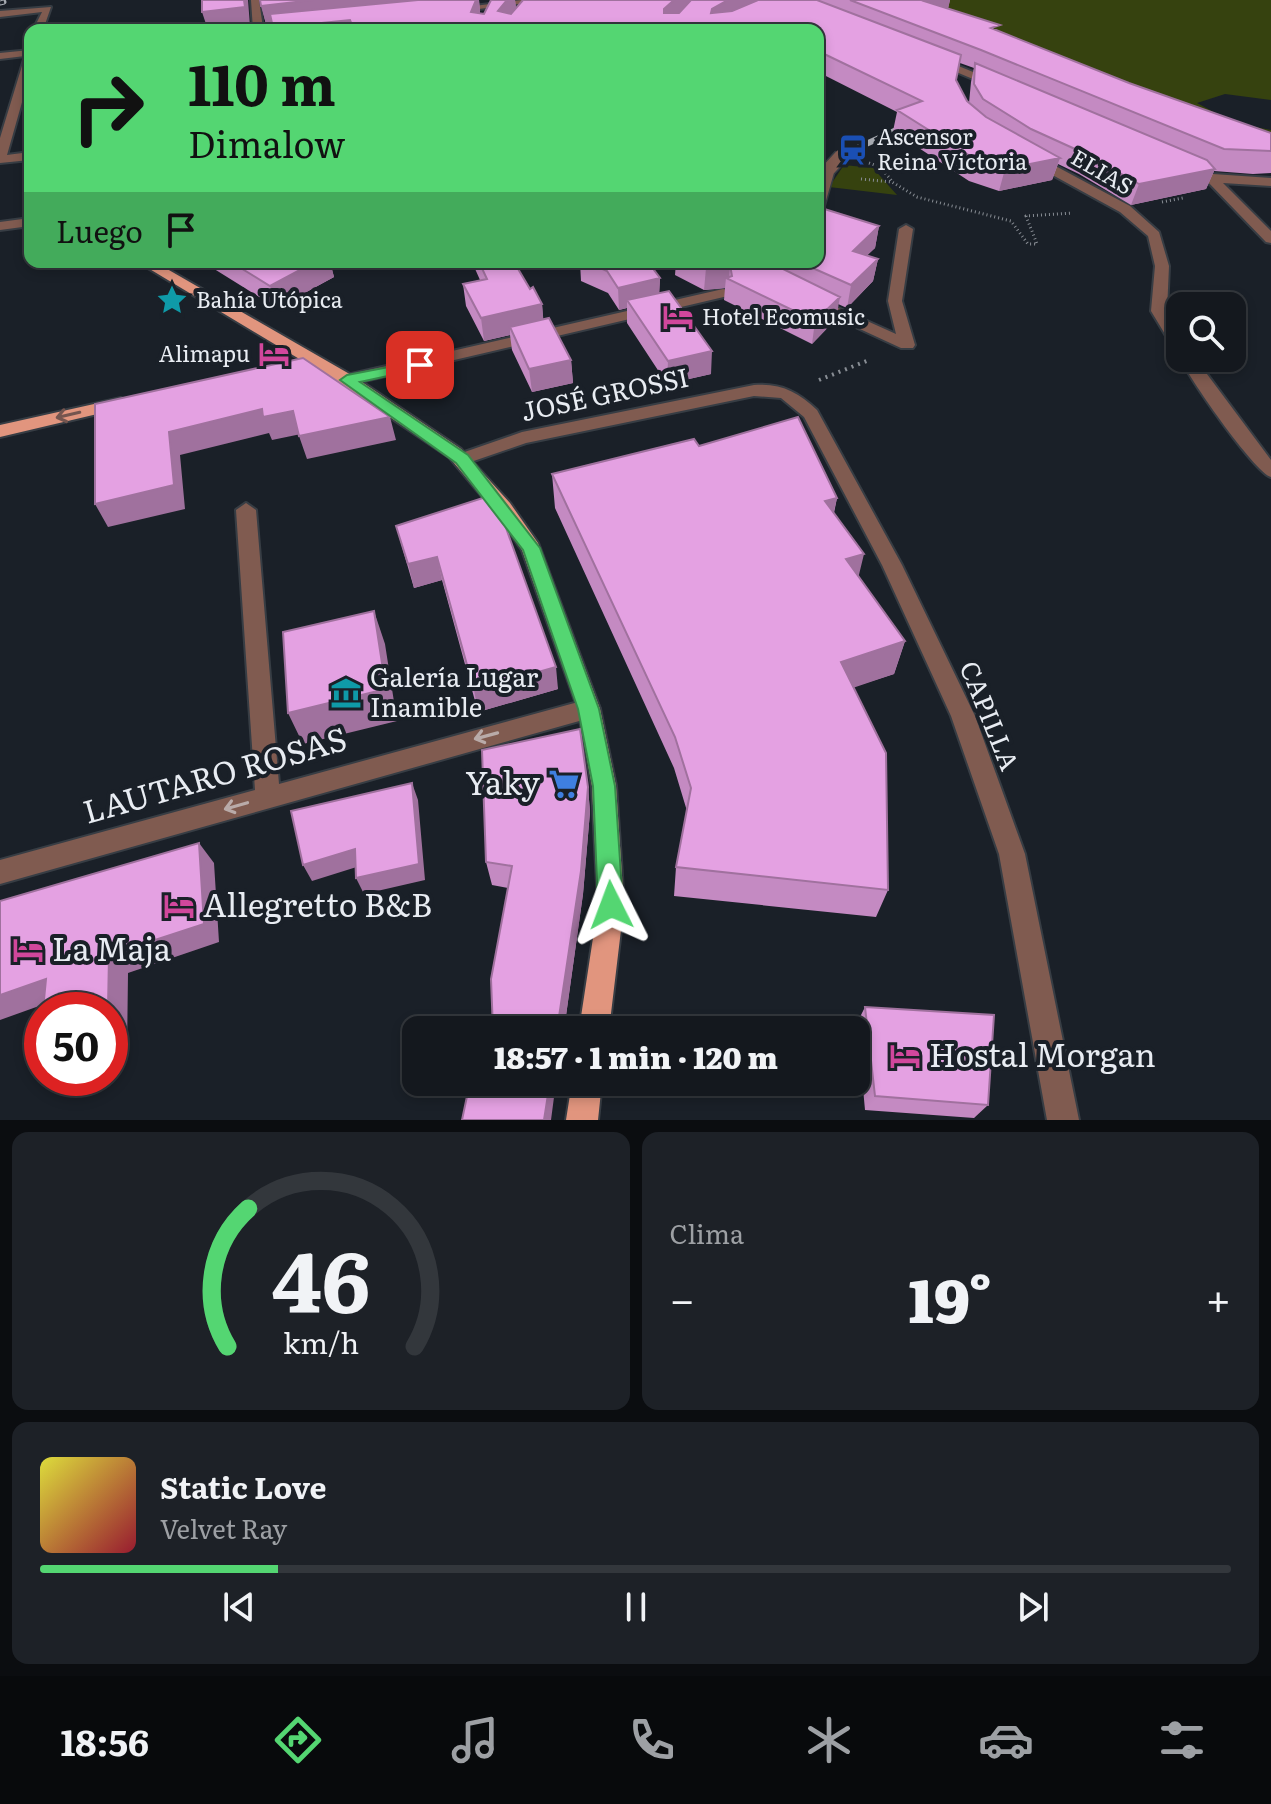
<!DOCTYPE html>
<html lang="es">
<meta charset="utf-8">
<style>
body{margin:0;font-family:Literata,serif;background:#1d2127;color:#f1f3f6;height:100vh;display:flex;flex-direction:column;font-size:30px;white-space:nowrap}
*{box-sizing:border-box;margin:0}
p{font-size:26px;color:#9da0a4}
.icon{flex:none;width:44px;height:44px;fill:none;stroke:currentColor;stroke-width:2;stroke-linecap:round;stroke-linejoin:round}
.map{position:relative;height:1120px;overflow:hidden}
.sheet{display:flex;flex-direction:column;gap:12px;padding:12px;background:#0b0d10;flex:1}
.sheet>*{flex:none}
.banner{position:absolute;left:24px;top:24px;width:800px;height:244px;border-radius:16px;box-shadow:0 4px 12px #0003,0 0 0 2px #33373c;background:#54d672;color:#111;overflow:hidden}
.buttons{position:absolute;left:1166px;top:292px;display:grid;gap:16px}
.buttons a{display:grid;place-items:center;width:80px;height:80px;border-radius:16px;background:#14181e;box-shadow:0 4px 12px #0003,0 0 0 2px #33373c;font-size:40px}
.speed{position:absolute;left:24px;top:992px;display:flex;gap:16px;font-size:40px;font-weight:700;text-align:center}
.speed>*{display:grid;place-content:center;width:104px;height:104px;border-radius:50%;background:#14181e;box-shadow:0 4px 12px #0003,0 0 0 2px #33373c;line-height:1}
.speed .limit{border:12px solid #d22;background:#fff;color:#111}
.pin{position:absolute;display:grid;place-items:center;width:68px;height:68px;color:#fff;margin:-34px;border-radius:16px;box-shadow:0 4px 12px #0006}
.me{position:absolute;width:88px;margin:-44px;rotate:357deg;stroke-linejoin:round;filter:drop-shadow(0 0 6px #0008)}
.turn{display:flex;align-items:center;gap:28px;height:168px;padding:0 32px;font-size:36px}
.turn .icon{width:104px;height:104px;stroke-width:2.5}
.turn b{display:block;font-size:56px;line-height:68px}
.then{display:flex;align-items:center;height:76px;padding:0 32px;background:#0003;gap:16px;font-size:30px}
.big{font-size:60px;font-weight:800;line-height:1.1}
.sheet .tile{flex:1;display:flex;flex-direction:column;justify-content:center;gap:12px;min-width:0;padding:0 28px;border-radius:16px;background:#1d2127}
.sheet .dial{align-items:center;gap:0}
.dial svg{height:208px;overflow:visible;fill:none;stroke:#33373c;stroke-width:7;stroke-linecap:round;text-anchor:middle}
.dial text{fill:#f1f3f6;stroke:none}
.song{display:flex;align-items:center;gap:24px}
.cover{width:96px;height:96px;border-radius:12px;background:linear-gradient(135deg,hsl(60 70% 55%),hsl(350 70% 35%))}
.played{height:8px;border-radius:4px;background:linear-gradient(90deg,#54d672 20%,#33373c 20%)}
.keys{display:flex;justify-content:space-around;direction:ltr}
.heat{display:flex;justify-content:space-between;align-items:center;font-size:44px;direction:ltr}
.sheet .tiles{flex:1;display:grid;gap:12px;grid-template-columns:1fr 1fr}
.tile:last-child{grid-column:span 2}
.trip{position:absolute;left:402px;top:1016px;width:468px;height:80px;border-radius:16px;background:#14181e;box-shadow:0 4px 12px #0003,0 0 0 2px #33373c;font-weight:800;line-height:80px;text-align:center}
.tabs{display:flex;height:128px;justify-content:space-around;align-items:center;background:#080a0c;color:#9da0a4}
.tabs .icon{width:56px;height:56px}
.tabs .active{color:#54d672}
.tabs b{font-size:36px;color:#f1f3f6}
.map>svg:first-child{display:block}
.green{fill:#36420f}
.lines{fill:none;stroke-linecap:round;stroke-linejoin:round}
.minor-casing{stroke:#373d44;stroke-width:4}
.major-casing{stroke:#373d44;stroke-width:4}
.path-far1{stroke:#888d94;stroke-width:3;stroke-dasharray:1 3;stroke-linecap:butt}
.path{stroke:#888d94;stroke-width:4;stroke-dasharray:2 5;stroke-linecap:butt}
.minor{fill:#805b50;fill-rule:evenodd}
.major{fill:#e1957e;fill-rule:evenodd}
.rail-far1-casing{stroke:#a6aab1;stroke-width:5}
.rail-casing{stroke:#a6aab1;stroke-width:6}
.rail-far1{stroke:#1a2028;stroke-width:3;stroke-dasharray:9;stroke-linecap:butt}
.rail{stroke:#1a2028;stroke-width:4;stroke-dasharray:12;stroke-linecap:butt}
.minor-bridge-casing{stroke:#373d44;stroke-width:16;stroke-linecap:butt}
.minor-bridge{stroke:#805b50;stroke-width:13}
.wall{fill:#c48ac2;fill-rule:evenodd}
.shaded-wall{fill:#a0719e}
.building{fill:#e4a1e2;stroke:#a0719e;stroke-width:2}
.oneway{stroke:#74554f}
.oneway2{stroke:#b9aba9}
.route{fill:#54d672;stroke:#378b4a;stroke-width:2}
.labels{text-anchor:middle;stroke-width:8;stroke-linejoin:round;paint-order:stroke}
.far-poi-label{font-size:22px;fill:#e8ecf2;stroke:#1a2028;text-anchor:start}
.far-street-label{font-size:22px;fill:#e8ecf2;stroke:#1a2028}
.street-label{font-size:26px;fill:#e8ecf2;stroke:#1a2028}
.poi-label{font-size:26px;fill:#e8ecf2;stroke:#1a2028;text-anchor:start}
.near-street-label{font-size:32px;fill:#e8ecf2;stroke:#1a2028}
.near-poi-label{font-size:32px;fill:#e8ecf2;stroke:#1a2028;text-anchor:start}
</style>
<div class="map">
<svg width="1271" height="1120" viewBox="0 0 1271 1120">
<rect width="100%" height="100%" fill="#1a2028"/>
<path class="green" d="M895,0H1271V100L1225,94L1197,103L1234,123L1271,130V154Z
M844,165L873,168L897,195L829,187Z"/>
<g class="lines">
<g class="minor-casing">
<path id="minor" d="M251,0H259L263,28L300,23L305,26L290,30H253Z
M522,0L534,2L455,12L450,9Z
M51,7L43,30H33L42,12L0,17V11Z
M30,50V74L7,155L30,152V160L0,163V138L25,56L0,59V53Z
M934,56L1000,83L1001,85L992,87L930,61V57Z
M1027,155H1035L1130,206L1159,232L1169,266L1167,311L1180,333V351L1174,349L1151,311L1155,266L1148,236L1120,212L1027,161Z
M1183,166L1213,174L1271,178V186L1223,183L1271,231V243L1266,242L1207,181L1183,172Z
M30,218V226L0,230V222Z
M906,225L913,229L902,301L915,345L913,348H901L808,305V299H818L896,334L888,301L899,229Z
M723,289L728,290V296L347,385L339,380L347,375Z
M1180,357L1195,358L1271,460V477C1255,473 1185,373 1180,357Z
M754,385C781,383 798,392 817,410L902,565L975,716L1025,854L1079,1120H1047L999,854L951,716L882,565L804,417L781,398L754,396L526,443L462,465L453,459L456,455L522,432Z
M246,503L256,510L279,784L589,699L597,702L600,709L597,716L0,884V860L255,790L236,510Z"/>
</g>
<g class="major-casing">
<path id="major" d="M138,262H155L353,376L461,449L510,503L538,543L600,709L616,786L624,905L609,1030H579L598,905L592,786L578,709L522,550L496,513L449,457L341,384Z
M121,398L129,403L127,407L0,437V425Z
M572,1082H602L598,1120H566Z"/>
</g>
<path class="path-far1" d="M869,163L880,167L892,181
M861,179L892,182L917,197L1011,221L1028,244H1037L1026,216L1072,213
M1162,202L1183,198"/>
<path class="path" d="M819,380L869,360"/>
<use href="#minor" class="minor"/>
<use href="#major" class="major"/>
<g class="rail-far1-casing">
<path id="rail-far1" d="M0,3L4,2
M899,129L915,122"/>
</g>
<g class="rail-casing">
<path id="rail" d="M853,150L903,127"/>
</g>
<use href="#rail-far1" class="rail-far1"/>
<use href="#rail" class="rail"/>
<g class="minor-bridge-casing">
<path id="minor-bridge" d="M818,205L828,170L841,156"/>
</g>
<use href="#minor-bridge" class="minor-bridge"/>
</g>
<path class="wall" d="M260,0H479L480,13L484,14L507,0H515L516,9L523,0H950L948,8L999,31L1129,83L1271,133V173L1253,174L1214,171L1206,189L1131,205L1079,174L1058,164L1052,180L999,191L969,181L893,131L897,112L818,72V30H273L272,24H266ZM960,63L974,68L971,82L969,103L967,101L956,80Z
M879,226L875,248L867,255L878,259L873,281L847,308L838,304L836,319L812,344L724,300L725,288L704,290L675,275L676,262H769L775,265V262H818Z
M203,262H330L334,277L277,308Z
M472,262H514L530,289L542,304L543,319L571,360L573,383L532,392L512,350L510,335L484,341L466,306L463,284L480,280Z
M580,262H648L660,278L659,293L711,374L667,384L627,323V308L619,310L608,293L581,281Z
M699,446L837,498L834,513L858,577L905,641L894,674L853,687L888,890L876,917L674,896L676,867L687,811L674,768L555,508L552,474Z
M489,496L558,689L478,712L442,580L414,588L396,526Z
M588,787L590,812L583,894L564,1030H493L508,888L492,885L486,862Z
M865,1007L988,1105L974,1118L865,1110L857,1023Z"/>
<path class="shaded-wall" d="M244,0H248L250,26L208,30L202,12Z
M313,0H475L266,24L261,6Z
M476,0H479L480,13L473,30L471,12Z
M507,0H515L516,9L500,30L498,11Z
M674,0H691L664,28V9Z
M728,0H763L711,27L712,9Z
M926,0H950L948,9L924,1Z
M350,20L352,30H273V28Z
M1060,158L1052,180L999,191L1005,169Z
M1215,169L1206,189L1131,205L1139,184Z
M879,226L875,248L849,273L853,251Z
M878,259L873,281L847,308L851,285Z
M315,262H330L334,277L277,308L270,286Z
M730,265L729,280L726,278L725,288L704,290L706,268Z
M660,278L659,300H627V308L619,310L618,288Z
M840,297L836,319L812,344L815,321Z
M542,304L544,327H510V335L484,341L481,318Z
M712,351L711,374L667,384L668,361Z
M571,360L573,383L532,392L529,369Z
M262,409L293,411L301,434L272,440L269,433L180,455L185,509L108,527L95,504L169,432Z
M390,417L396,440L307,459L299,436Z
M837,498L829,532L825,501Z
M864,554L856,587L846,559Z
M437,557L442,580L414,588L408,564Z
M374,611L385,644L397,721L303,744L288,713Z
M905,641L894,674L832,695L841,662Z
M556,667L558,689L478,712L474,690Z
M412,783L418,800L425,880L364,894L356,878Z
M588,787L590,812L583,894L564,1030H557Z
M199,843L214,863L219,942L128,973L127,1054L110,1060V1010H108L109,955Z
M355,849L363,865L312,881L303,865Z
M46,979L67,996L0,1020V995Z
M550,1082H556L551,1120H544Z"/>
<path class="building" d="M202,0H244L245,7L202,12Z
M260,0H313L261,6Z
M418,0H476L471,12L484,14L491,0H507L498,11L511,14L523,0H674L664,9V13H679L691,0H728L712,9L711,13L732,11L758,0H817L961,55L956,80L967,101L986,117L1060,158L1005,169L975,159L897,110L922,101L818,51V30H354L350,20L273,28L270,14Z
M850,0H926L924,1L1000,25L991,28L1129,83L1271,133V151L1224,149L981,50Z
M975,63L1207,160L1215,169L1139,184L1086,154L1031,129L983,99L974,84Z
M818,207L879,226L853,251L878,259L851,285L799,262H818Z
M231,262H315L270,286Z
M479,262H514L530,289L533,287L542,304L481,318L463,284L487,279Z
M587,262H648L660,278L618,288L607,271Z
M693,262H769L840,297L815,321L726,278L732,276L730,265L706,268Z
M669,291L712,351L668,361L627,300Z
M549,318L571,360L529,369L510,327Z
M303,358L390,417L299,436L293,411L263,417L262,409L169,432L174,485L95,504V404Z
M798,417L837,498L825,501L864,554L846,559L905,641L841,662L886,753L888,890L676,867L691,788L675,737L552,474L694,439L699,446Z
M489,496L491,501L496,500L556,667L474,690L437,557L408,564L396,526Z
M374,611L386,689L288,713L283,632Z
M580,729L588,787L581,871L557,1030H493L491,979L512,866L486,862L482,750Z
M412,783L419,864L356,878L355,849L303,865L291,811Z
M199,843L204,924L109,955L108,1010H43L46,979L0,995V901Z
M865,1007L994,1015L988,1105L875,1096Z
M42,1031V1062H40Z
M470,1082H550L544,1120H462Z"/>
<defs><path id="oneway-shaft" d="M-6 0H5M1.5-3L5.5 0L1.5 3" fill="none" stroke-width="1.6" stroke-linecap="round" stroke-linejoin="round" transform="scale(2)"/></defs>
<use class="oneway" href="#oneway-shaft" transform="translate(68 415) rotate(167)"/>
<g class="oneway2">
<use href="#oneway-shaft" transform="translate(486 736) rotate(165)"/>
<use href="#oneway-shaft" transform="translate(236 806) rotate(164)"/>
</g>
<path class="route" d="M420,361L425,362V368L360,382L468,455L540,548L599,709L615,786L623,905L619,913L611,917L602,913L598,905L593,786L578,709L523,550L456,463L340,380L347,375Z"/>
<defs>
<g id="station-bare" transform="scale(2.4)"><path d="M-3-6H3Q5-6 5-4V2Q5 4 3 4L4.5 6H3L1.5 4h-3L-3 6H-4.5L-3 4Q-5 4-5 2V-4Q-5-6-3-6ZM-3.5-4v3h7v-3ZM-3.5 1v1.5H-2V1ZM2 1v1.5H3.5V1Z" fill="#1a4fb4" stroke="#1a2028" stroke-width="2.5" paint-order="stroke"/></g>
<g id="sight-bare" transform="scale(2.4)"><path d="M0-6L1.8-2.2L6-1.7L2.9 1.2L3.7 5.4L0 3.3L-3.7 5.4L-2.9 1.2L-6-1.7L-1.8-2.2Z" fill="#0f9aa8" stroke="#1a2028" stroke-width="2.5" paint-order="stroke"/></g>
<g id="hotel-bare" transform="scale(2.4)"><path d="M-6-4.5h1.5V1H6V5H4.5V3h-9V5H-6ZM-4 0a1.8 1.8 0 1 1 3.6 0ZM.5 0V-2.5h3Q6-2.5 6 0Z" fill="#d1479c" stroke="#1a2028" stroke-width="2.5" paint-order="stroke"/></g>
<g id="museum-bare" transform="scale(2.4)"><path d="M0-6L6-3V-2H-6V-3ZM-5-1h2V3h-2ZM-1-1h2V3h-2ZM3-1h2V3H3ZM-6 4H6V6H-6Z" fill="#0f9aa8" stroke="#1a2028" stroke-width="2.5" paint-order="stroke"/></g>
<g id="supermarket-bare" transform="scale(2.4)"><path d="M-6-5.5h2.5l.6 2H6L4.5 2H-2.5L-4.4-4H-6ZM-1.5 3.2a1.3 1.3 0 1 0 .1 0ZM3 3.2a1.3 1.3 0 1 0 .1 0Z" fill="#3f7fe0" stroke="#1a2028" stroke-width="2.5" paint-order="stroke"/></g>
</defs>
<g fill-rule="evenodd">
<use href="#station-bare" x="853" y="150"/>
<use href="#sight-bare" x="172" y="300"/>
<use href="#hotel-bare" x="678" y="317"/>
<use href="#hotel-bare" x="274" y="354"/>
<use href="#museum-bare" x="346" y="693"/>
<use href="#supermarket-bare" x="564" y="784"/>
<use href="#hotel-bare" x="179" y="906"/>
<use href="#hotel-bare" x="28" y="950"/>
<use href="#hotel-bare" x="905" y="1056"/>
</g>
<g class="labels">
<g class="far-poi-label">
<text x="877" y="145">Ascensor<tspan x="877" dy="25">Reina Victoria</tspan></text>
<text x="196" y="308">Bahía Utópica</text>
<text x="702" y="325">Hotel Ecomusic</text>
<text x="250" y="362" text-anchor="end">Alimapu</text>
</g>
<g class="far-street-label">
<text transform="translate(1102 172) rotate(30)" y="8">ELIAS</text>
</g>
<g class="street-label">
<text transform="translate(605 395) rotate(-12)" y="9">JOSÉ GROSSI</text>
<text transform="translate(989 716) rotate(68)" y="9">CAPILLA</text>
</g>
<g class="poi-label">
<text x="370" y="687">Galería Lugar<tspan x="370" dy="30">Inamible</tspan></text>
</g>
<g class="near-street-label">
<text transform="translate(215 776) rotate(-16)" y="11">LAUTARO ROSAS</text>
</g>
<g class="near-poi-label">
<text x="540" y="795" text-anchor="end">Yaky</text>
<text x="203" y="917">Allegretto B&amp;B</text>
<text x="52" y="961">La Maja</text>
<text x="929" y="1067">Hostal Morgan</text>
</g>
</g>
</svg>
<div class="buttons">
<a><svg class="icon" aria-label="search" viewBox="0 0 24 24"><circle cx="10" cy="10" r="6"/><path d="M15 15l6 6"/></svg></a>
</div>
<div class="speed"><div class="limit">50</div></div>
<div class="pin" style="left:420px;top:365px;background:#d93025"><svg class="icon" aria-label="arrive" viewBox="0 0 24 24"><path d="M6 21V4h12l-3 4 3 4H6"/></svg></div>
<svg class="me" style="left:611px;top:905px" viewBox="-20 -20 40 40"><path d="M0-17L14 15 0 8-14 15z" fill="#54d672" stroke="#fff" stroke-width="4"/></svg>
<div class="trip">18:57 · 1 min · 120 m</div>
<div class="banner">
<div class="turn"><svg class="icon" aria-label="right" viewBox="0 0 24 24"><path d="M7 20v-9h11M14 6l5 5-5 5"/></svg><div><b>110 m</b>Dimalow</div></div>
<div class="then">Luego<svg class="icon" aria-label="arrive" viewBox="0 0 24 24"><path d="M6 21V4h12l-3 4 3 4H6"/></svg></div>
</div>
</div>
<section class="sheet">
<div class="tiles">
<div class="tile dial"><svg viewBox="0 0 100 80">
<path d="M14 69A42 42 0 1 1 86 69"/>
<path d="M14 69A42 42 0 0 1 22 16" stroke="#54d672"/>
<text x="50" y="56" font-size="32" font-weight="700">46</text>
<text x="50" y="72" font-size="11">km/h</text>
</svg></div>
<div class="tile"><p>Clima</p>
<div class="heat"><a>−</a><b class="big">19°</b><a>+</a></div>
</div>
<div class="tile">
<div class="song"><i class="cover"></i><div><b>Static Love</b><p>Velvet Ray</p></div></div>
<div class="played"></div>
<div class="keys"><svg class="icon" aria-label="previous" viewBox="0 0 24 24"><path d="M18 5L8 12l10 7zM5 5v14"/></svg><svg class="icon" aria-label="pause" viewBox="0 0 24 24"><path d="M8 5v14M16 5v14"/></svg><svg class="icon" aria-label="next" viewBox="0 0 24 24"><path d="M6 5l10 7-10 7zM19 5v14"/></svg></div>
</div>
</div>
</section>
<nav class="tabs">
<b>18:56</b>
<svg class="icon active" aria-label="directions" viewBox="0 0 24 24"><path d="M12 3l9 9-9 9-9-9zM9 14v-3h6M13 9l2 2-2 2"/></svg>
<svg class="icon" aria-label="music" viewBox="0 0 24 24"><path d="M9 18V5l10-2v13"/><circle cx="6" cy="18" r="3"/><circle cx="16" cy="16" r="3"/></svg>
<svg class="icon" aria-label="phone" viewBox="0 0 24 24"><path d="M5 4h4l2 5-3 2q2 4 5 5l2-3 5 2v4C11 20 4 13 5 4z"/></svg>
<svg class="icon" aria-label="climate" viewBox="0 0 24 24"><path d="M12 3v18M4 7l16 10M4 17L20 7"/></svg>
<svg class="icon" aria-label="car" viewBox="0 0 24 24"><path d="M5 17H2v-5l4-1 3-4h7l3 4 3 1v5h-3M9 17h6M6 11h13"/><circle cx="7" cy="17" r="2"/><circle cx="17" cy="17" r="2"/></svg>
<svg class="icon" aria-label="filters" viewBox="0 0 24 24"><path d="M4 7h16M4 17h16"/><circle cx="9" cy="7" r="2"/><circle cx="15" cy="17" r="2"/></svg>
</nav>
